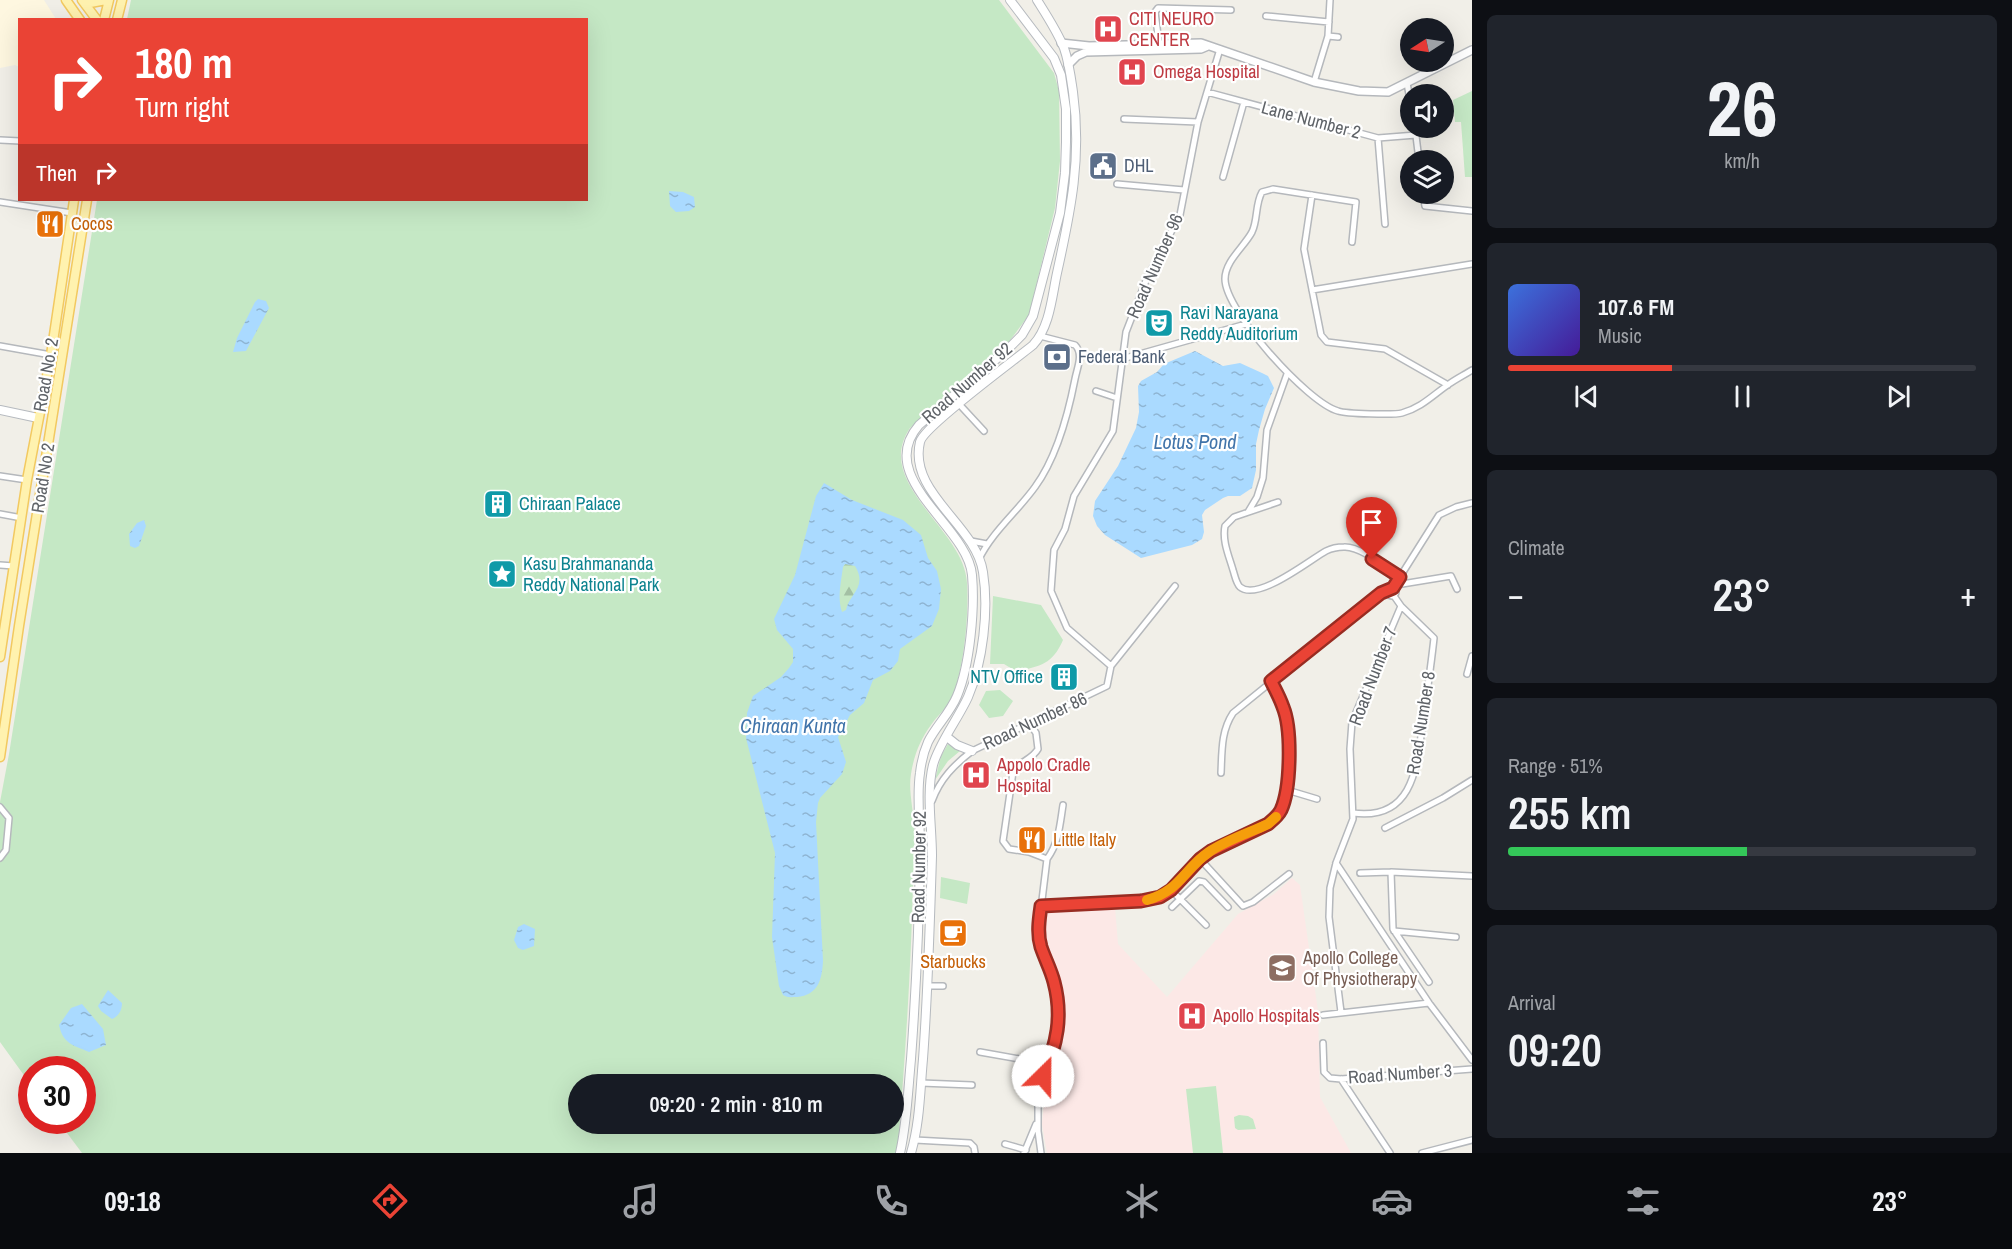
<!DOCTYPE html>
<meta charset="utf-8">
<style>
body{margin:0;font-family:"Archivo Narrow",sans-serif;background:#20242c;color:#f1f3f6;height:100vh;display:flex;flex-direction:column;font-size:22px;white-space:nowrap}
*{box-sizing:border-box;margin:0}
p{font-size:20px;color:#9ea1a6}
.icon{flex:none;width:33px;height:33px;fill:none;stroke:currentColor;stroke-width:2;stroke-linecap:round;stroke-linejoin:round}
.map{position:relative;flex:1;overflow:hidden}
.sheet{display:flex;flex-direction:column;gap:15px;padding:15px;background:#0d0f14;width:540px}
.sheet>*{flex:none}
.hud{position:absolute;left:18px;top:18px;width:570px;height:183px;border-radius:0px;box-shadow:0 6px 24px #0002;background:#ea4335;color:#fff;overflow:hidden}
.needle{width:39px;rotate:258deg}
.controls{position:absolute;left:1400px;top:18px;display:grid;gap:12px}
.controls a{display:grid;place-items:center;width:54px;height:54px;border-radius:50%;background:#171b24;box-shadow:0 6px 24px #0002;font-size:30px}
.speed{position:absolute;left:18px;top:1056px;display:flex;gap:12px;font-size:30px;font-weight:700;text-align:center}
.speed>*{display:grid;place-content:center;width:78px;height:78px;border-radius:50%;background:#171b24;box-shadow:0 6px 24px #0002;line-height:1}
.speed .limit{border:9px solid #d22;background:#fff;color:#111}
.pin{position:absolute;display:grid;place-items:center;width:51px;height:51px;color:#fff;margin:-62px -26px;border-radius:50% 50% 50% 0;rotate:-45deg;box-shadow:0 0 6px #0007}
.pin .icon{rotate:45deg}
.me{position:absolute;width:66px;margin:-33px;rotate:23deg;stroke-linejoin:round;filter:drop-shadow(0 0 4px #0008)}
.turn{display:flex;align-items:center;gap:21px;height:126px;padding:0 18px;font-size:27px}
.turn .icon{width:78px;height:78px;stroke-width:2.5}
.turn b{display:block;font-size:42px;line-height:51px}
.then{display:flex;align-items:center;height:57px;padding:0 18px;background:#0003;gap:12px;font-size:22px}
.big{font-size:45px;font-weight:600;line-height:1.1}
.sheet .tile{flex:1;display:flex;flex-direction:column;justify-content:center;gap:9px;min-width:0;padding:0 21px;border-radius:9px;background:#20242c}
.sheet .dial{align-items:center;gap:0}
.dial b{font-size:78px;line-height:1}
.song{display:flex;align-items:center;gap:18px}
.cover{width:72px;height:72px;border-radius:9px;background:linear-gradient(135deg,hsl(220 70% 55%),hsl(260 70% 35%))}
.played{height:6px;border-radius:3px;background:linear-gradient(90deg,#ea4335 35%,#363941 35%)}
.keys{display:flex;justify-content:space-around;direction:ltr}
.heat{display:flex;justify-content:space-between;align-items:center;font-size:33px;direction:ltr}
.charge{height:9px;border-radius:4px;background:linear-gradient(90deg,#34c759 51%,#363941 0)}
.trip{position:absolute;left:568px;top:1074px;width:336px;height:60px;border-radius:30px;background:#171b24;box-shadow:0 6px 24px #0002;font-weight:600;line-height:60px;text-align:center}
.tabs{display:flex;height:96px;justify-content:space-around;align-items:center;background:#090b0e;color:#9ea1a6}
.tabs .icon{width:42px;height:42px}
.tabs .active{color:#ea4335}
.tabs b{font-size:27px;color:#f1f3f6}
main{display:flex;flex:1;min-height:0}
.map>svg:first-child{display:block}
.commercial{fill:#fef7e0}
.medical{fill:#fce8e6}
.green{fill:#c5e8c5;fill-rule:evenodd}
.forest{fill:url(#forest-firs)}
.water{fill:url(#water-ripples);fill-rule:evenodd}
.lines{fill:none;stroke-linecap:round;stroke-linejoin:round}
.minor-casing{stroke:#b5b8bc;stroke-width:8}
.tertiary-casing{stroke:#b5b8bc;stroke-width:10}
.secondary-casing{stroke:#b6babf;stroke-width:10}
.primary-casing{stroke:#f2c960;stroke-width:11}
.minor{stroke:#fff;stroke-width:5}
.tertiary{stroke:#fff;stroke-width:7}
.secondary{stroke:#fff;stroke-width:8}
.primary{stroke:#fff2af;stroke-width:8}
.route-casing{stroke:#982c22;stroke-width:15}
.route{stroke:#ea4335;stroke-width:10}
.slow{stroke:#f59e0b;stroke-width:10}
.labels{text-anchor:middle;stroke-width:4.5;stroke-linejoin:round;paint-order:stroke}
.health-label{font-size:18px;fill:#be3a42;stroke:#fff;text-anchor:start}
.street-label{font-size:18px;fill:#5f6368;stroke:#fff}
.service-label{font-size:18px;fill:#4e5e75;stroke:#fff;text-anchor:start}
.food-label{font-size:18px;fill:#c56008;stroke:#fff;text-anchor:start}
.culture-label{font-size:18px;fill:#0d838f;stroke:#fff;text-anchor:start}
.education-label{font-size:18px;fill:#785e54;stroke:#fff;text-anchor:start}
.water-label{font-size:20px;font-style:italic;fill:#4174aa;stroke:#fff}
</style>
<main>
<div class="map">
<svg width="1472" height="1153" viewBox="0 0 1472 1153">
<defs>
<pattern id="forest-firs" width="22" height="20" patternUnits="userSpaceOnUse" patternTransform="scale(1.5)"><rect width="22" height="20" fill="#c5e8c5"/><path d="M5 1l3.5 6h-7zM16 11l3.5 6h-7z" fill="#a3c0a4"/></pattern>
<pattern id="water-ripples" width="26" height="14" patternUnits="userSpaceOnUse" patternTransform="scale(1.5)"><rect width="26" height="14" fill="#aadaff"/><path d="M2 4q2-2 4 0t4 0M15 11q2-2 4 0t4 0" fill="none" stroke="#8eb4d2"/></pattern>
</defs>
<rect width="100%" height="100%" fill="#f1efe8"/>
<path class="commercial" d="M0,0H44L56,19L20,20L19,67L15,65L0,68Z"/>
<path class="medical" d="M1292,878L1300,885L1318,1011L1320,1097L1351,1153H1047L1042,1124L1045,1093L1056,1062L1066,1013L1065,1004L1053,960L1044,941L1046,912L1115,907L1118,944L1167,997L1238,914L1274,894Z"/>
<path class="green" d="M131,0H999L1054,73L1059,91L1060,161L1055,208L1029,315L1008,343L910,428C872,484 965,529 967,583C969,613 964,673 951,699C946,709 937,716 931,725C920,740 914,755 911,774C908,791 914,811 914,829C915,847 914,865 913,883C911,971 905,1058 898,1146L896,1153H82L58,1121L82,1120V1070H32L31,1085L0,1042V802L9,754L97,200H586V20L127,19ZM579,1084H894V1124H579Z
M1472,91V177H1465L1461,122H1455L1453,100Z
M993,596L1041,605L1063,640C1052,665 1041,665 1017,672L1004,664H990Z
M1000,690L1013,701L1003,716L989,718L979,705L986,691Z
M948,744L960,751L948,761L935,780L941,756Z
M941,877L970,883L967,904L940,898Z
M1216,1086L1223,1153H1193L1186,1089Z
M1239,1115L1248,1116L1253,1119L1256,1129L1238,1130L1235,1128L1234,1117Z"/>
<path class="forest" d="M847,563C860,566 862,581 857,593C852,601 848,599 846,610L843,612L840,610C839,594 841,581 843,566Z"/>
<path class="water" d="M669,191L683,192L694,197L695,207L689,211L676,212L670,206Z
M258,299L266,301L269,308L246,351L233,352L237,338L255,302Z
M1195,351L1223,366L1240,363L1262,373L1268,376L1274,388L1265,409L1259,430L1256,444V470L1252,488L1240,496H1228L1223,498L1205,510L1202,515L1204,532L1202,539L1192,545L1141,558L1105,535L1097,526L1093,516L1095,501L1118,466L1136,428L1139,412L1138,386L1141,381L1157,372L1164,364Z
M824,483L852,500L903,520L921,535L928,558L937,571L941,589L939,609L932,626L900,649L898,661L890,671L873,680L864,703L850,715L838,737L846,762L842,774L820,798L818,803L816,822L823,961C822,980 818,995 797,997C790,997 788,998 783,995L779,986L772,937L775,853L746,738L747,713L753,696L781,677L789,668L793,662V649L777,630L774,619L795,575L816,496ZM845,564L855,566C868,587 849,594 846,610L842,612C837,597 841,583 843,567Z
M144,520L146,526L139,546L135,548L130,546L129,534L137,523Z
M524,924L535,929L534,946L523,950L518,948L514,940L518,927Z
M108,990L122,1003C122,1010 119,1016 112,1019L101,1011L98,1006Z
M82,1004L103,1029L106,1045L89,1052C73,1045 63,1044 59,1025L71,1008Z
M621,1074L635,1076L642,1084H596L595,1079L608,1078Z"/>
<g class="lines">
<g class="minor-casing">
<path id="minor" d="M1266,16L1329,22
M1328,36L1338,37
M1159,43L1155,12L1158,8L1231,10
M1314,82L1328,36L1330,0
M1407,83L1410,100
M1207,92L1378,138L1416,135
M1124,119L1198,122
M1415,128L1419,160
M1378,138L1385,224
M0,140L20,141
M1223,177L1244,102
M1117,184L1184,190
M1423,194L1425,206L1472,211
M1312,195L1304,249L1321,335L1327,342L1385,349L1448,385
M0,202L72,213
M1352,242L1356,202L1273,189L1262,192C1255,204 1258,220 1252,232C1244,247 1225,261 1225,279C1225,311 1308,403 1338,411C1346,414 1395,415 1402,413C1421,408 1433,395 1449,384C1456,379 1464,375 1472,370
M1312,290L1472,264
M0,346L51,355
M1122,359L1246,324
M1096,391L1117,398
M959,404L984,431
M0,476L27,480
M1278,502L1234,517L1225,526C1222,541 1229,556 1233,570C1235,576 1236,583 1240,587C1258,602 1311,559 1326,551C1332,548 1338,547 1344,547C1361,546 1386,568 1400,577
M1248,512L1257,497L1263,478L1267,430L1287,374
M0,514L22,518
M971,541L987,544
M979,559C993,531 1017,512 1035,487C1057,457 1068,415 1075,379C1077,368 1084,354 1075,345L1040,336
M0,565L14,566
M1396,585L1451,576L1457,589
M1388 592a4 4 0 1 1 8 0a4 4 0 1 1-8 0Z
M1393,588L1439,515L1456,507L1472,503
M1111,666L1067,628L1051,591L1054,550L1065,529L1074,496L1113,431L1126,332L1147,278L1180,215L1198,122L1220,49
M1467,674L1472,656
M1030,724L1036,733L1038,749C1032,760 1019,761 1013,772L1003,841L1009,849L1029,852L1047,859L1038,933L1040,946L1054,981L1058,1004L1055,1048L1043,1076L1038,1099V1131L1041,1153
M1221,773C1222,751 1221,731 1233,713L1381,593L1388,591
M1287,790L1317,799
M932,801C940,779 954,765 972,751L1107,686L1111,666L1175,586
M0,807L9,818L6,850L0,858
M1353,813C1414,821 1417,766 1423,721C1427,693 1431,666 1434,638L1401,606
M1385,828L1443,798L1472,780
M1047,859C1059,843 1060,824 1063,805
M1200,859L1243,906L1253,902L1289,874
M1336,863L1429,1003L1472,1060
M1360,873L1391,872
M1171,890L1206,925
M1041,906L1141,901L1159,897L1171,890L1200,859L1211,851L1268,824C1273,819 1278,816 1281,810C1291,788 1292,729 1283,707C1280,698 1275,689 1271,681
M1172,907L1199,881L1204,882L1228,907
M1394,931L1456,937
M1429,982L1393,929L1391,872L1472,876
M927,986H943
M1341,1012L1329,917L1330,888L1336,863L1353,819L1350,749L1352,722L1401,606L1394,596
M1323,1015L1429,1003
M1323,1043L1324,1072L1330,1078L1341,1079L1472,1069
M980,1052L1048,1064
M1341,1079L1390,1153
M921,1083L972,1085
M915,1140L970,1143L974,1147L975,1153
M1005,1144L1026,1150
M1024,1153L1036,1124
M1422,1153L1472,1140"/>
</g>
<g class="tertiary-casing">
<path id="tertiary" d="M1061,43L1089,46L1201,43L1314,82L1359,91L1388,92L1472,50
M1068,65L1077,56L1086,52L1201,49L1208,46"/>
</g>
<g class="secondary-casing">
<path id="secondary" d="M0,410L38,418
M947,737L957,745L972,751
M900,1153C907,1122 908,1090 911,1059C916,991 919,923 920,855C921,829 916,798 920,773C921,764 924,751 928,742C936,726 950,713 957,696C970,665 975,609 972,575C968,526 873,478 919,425L1007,350L1022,335L1033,316L1060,213L1065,173L1066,142V109L1061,75L1054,58L1010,0
M911,1153C920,1122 920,1091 923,1059C928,991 930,923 932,856C932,826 926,794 933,765C939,743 958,719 968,697C983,662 989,610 983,572C976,525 908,493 920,442C924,426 1015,360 1033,345C1050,327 1052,296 1057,273C1071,210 1082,157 1073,92C1071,78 1069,62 1064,48C1057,31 1047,16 1037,0"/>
</g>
<g class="primary-casing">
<path id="primary" d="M66,0L80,20
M82,0L97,20
M85,4L106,0
M104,20L109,0
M117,20L122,0
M0,657L27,480L51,355L74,200
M0,757L19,626L87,200"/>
</g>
<use href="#minor" class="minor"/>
<use href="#tertiary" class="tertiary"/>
<use href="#secondary" class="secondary"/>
<use href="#primary" class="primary"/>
</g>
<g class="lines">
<g class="route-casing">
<path id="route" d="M1043,1076C1057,1045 1063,1016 1054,982C1051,970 1045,959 1041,947C1037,934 1039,920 1041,906L1141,901L1160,897L1171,890L1200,859L1211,851L1268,824C1274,819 1278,816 1281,810C1291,788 1292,729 1283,707C1280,698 1275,689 1271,681L1381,593L1393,588L1400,577L1372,559"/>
</g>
<use href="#route" class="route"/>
<path class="slow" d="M1147,900C1180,891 1184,869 1209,852C1227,840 1249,833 1268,824L1276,817"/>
</g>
<defs>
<g id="hospital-square" transform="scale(1.5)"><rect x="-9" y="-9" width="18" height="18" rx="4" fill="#e0444e" stroke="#fff"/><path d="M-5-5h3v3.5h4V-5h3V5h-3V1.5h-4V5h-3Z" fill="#fff"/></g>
<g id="civic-square" transform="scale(1.5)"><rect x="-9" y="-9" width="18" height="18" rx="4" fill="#5c6f8a" stroke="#fff"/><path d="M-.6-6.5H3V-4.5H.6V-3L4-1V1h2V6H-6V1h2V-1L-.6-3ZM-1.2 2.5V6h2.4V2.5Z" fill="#fff"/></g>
<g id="restaurant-square" transform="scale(1.5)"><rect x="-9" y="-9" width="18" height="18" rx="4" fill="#e8710a" stroke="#fff"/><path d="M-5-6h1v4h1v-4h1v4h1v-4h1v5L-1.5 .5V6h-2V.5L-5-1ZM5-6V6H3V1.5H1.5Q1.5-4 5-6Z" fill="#fff"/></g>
<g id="theatre-square" transform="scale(1.5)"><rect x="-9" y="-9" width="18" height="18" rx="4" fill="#0f9aa8" stroke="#fff"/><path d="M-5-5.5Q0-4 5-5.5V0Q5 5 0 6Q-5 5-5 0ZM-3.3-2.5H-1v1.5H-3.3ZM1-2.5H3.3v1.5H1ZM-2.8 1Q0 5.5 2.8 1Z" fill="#fff"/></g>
<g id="bank-square" transform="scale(1.5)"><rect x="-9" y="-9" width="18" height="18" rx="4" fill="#5c6f8a" stroke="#fff"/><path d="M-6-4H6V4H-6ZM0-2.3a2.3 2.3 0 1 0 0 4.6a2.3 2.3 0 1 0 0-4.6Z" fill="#fff"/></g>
<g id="building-square" transform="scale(1.5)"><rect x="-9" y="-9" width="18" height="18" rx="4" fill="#0f9aa8" stroke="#fff"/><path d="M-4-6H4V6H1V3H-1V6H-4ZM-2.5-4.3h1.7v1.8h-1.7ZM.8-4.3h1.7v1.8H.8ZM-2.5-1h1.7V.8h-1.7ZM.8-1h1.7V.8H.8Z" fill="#fff"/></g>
<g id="sight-square" transform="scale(1.5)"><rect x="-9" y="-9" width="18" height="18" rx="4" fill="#0f9aa8" stroke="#fff"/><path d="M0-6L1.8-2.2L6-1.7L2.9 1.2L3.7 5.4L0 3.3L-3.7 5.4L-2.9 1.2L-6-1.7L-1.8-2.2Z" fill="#fff"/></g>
<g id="cafe-square" transform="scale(1.5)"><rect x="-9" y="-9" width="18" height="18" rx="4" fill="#e8710a" stroke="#fff"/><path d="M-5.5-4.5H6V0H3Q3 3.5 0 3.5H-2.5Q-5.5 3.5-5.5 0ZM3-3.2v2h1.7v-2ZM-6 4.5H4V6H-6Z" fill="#fff"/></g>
<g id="university-square" transform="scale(1.5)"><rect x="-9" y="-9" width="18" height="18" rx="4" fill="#8d6e63" stroke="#fff"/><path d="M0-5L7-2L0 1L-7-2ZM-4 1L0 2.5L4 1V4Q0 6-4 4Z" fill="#fff"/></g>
</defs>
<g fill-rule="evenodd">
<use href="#hospital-square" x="1108" y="29"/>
<use href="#hospital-square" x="1132" y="72"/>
<use href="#civic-square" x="1103" y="166"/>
<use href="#restaurant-square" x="50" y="224"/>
<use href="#theatre-square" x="1159" y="323"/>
<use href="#bank-square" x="1057" y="357"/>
<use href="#building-square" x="498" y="504"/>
<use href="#sight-square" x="502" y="574"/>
<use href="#building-square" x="1064" y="677"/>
<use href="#hospital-square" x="976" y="775"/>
<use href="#restaurant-square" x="1032" y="840"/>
<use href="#cafe-square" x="953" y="933"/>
<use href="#university-square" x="1282" y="968"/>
<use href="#hospital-square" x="1192" y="1016"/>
</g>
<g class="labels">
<g class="health-label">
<text x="1129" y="25">CITI NEURO<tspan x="1129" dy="21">CENTER</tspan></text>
<text x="1153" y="78">Omega Hospital</text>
<text x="997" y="771">Appolo Cradle<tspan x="997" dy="21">Hospital</tspan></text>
<text x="1213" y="1022">Apollo Hospitals</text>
</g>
<g class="street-label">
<text transform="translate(1311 120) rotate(15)" y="6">Lane Number 2</text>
<text transform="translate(1155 266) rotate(-66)" y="6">Road Number 96</text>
<text transform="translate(46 375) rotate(-80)" y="6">Road No. 2</text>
<text transform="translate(967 383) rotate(-41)" y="6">Road Number 92</text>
<text transform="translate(43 478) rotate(-81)" y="6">Road No 2</text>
<text transform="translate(1373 676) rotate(-69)" y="6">Road Number 7</text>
<text transform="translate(1035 721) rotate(-25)" y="6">Road Number 86</text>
<text transform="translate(1421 723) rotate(-81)" y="6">Road Number 8</text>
<text transform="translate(919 867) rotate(-89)" y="6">Road Number 92</text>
<text transform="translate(1400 1074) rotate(-4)" y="6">Road Number 3</text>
</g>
<g class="service-label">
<text x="1124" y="172">DHL</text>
<text x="1078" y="363">Federal Bank</text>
</g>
<g class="food-label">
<text x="71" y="230">Cocos</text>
<text x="1053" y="846">Little Italy</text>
<text x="953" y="968" text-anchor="middle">Starbucks</text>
</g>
<g class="culture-label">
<text x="1180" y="319">Ravi Narayana<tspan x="1180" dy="21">Reddy Auditorium</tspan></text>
<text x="519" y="510">Chiraan Palace</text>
<text x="523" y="570">Kasu Brahmananda<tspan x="523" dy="21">Reddy National Park</tspan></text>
<text x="1043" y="683" text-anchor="end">NTV Office</text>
</g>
<g class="education-label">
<text x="1303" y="964">Apollo College<tspan x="1303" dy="21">Of Physiotherapy</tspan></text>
</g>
<g class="water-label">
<text x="1195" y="449">Lotus Pond</text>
<text x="793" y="733">Chiraan Kunta</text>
</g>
</g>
</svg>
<div class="controls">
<a><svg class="needle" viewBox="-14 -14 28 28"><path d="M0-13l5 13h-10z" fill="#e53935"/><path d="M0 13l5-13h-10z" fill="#9ea1a6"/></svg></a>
<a><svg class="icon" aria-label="sound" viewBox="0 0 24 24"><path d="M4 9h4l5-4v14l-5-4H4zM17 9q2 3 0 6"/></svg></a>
<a><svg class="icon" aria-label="layers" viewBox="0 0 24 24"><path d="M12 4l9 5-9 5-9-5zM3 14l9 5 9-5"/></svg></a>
</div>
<div class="speed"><div class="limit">30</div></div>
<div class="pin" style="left:1372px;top:559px;background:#d93025"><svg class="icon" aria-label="arrive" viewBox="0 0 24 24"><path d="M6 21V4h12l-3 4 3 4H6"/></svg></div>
<svg class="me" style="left:1043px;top:1076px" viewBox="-20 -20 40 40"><circle r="19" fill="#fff"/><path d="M0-13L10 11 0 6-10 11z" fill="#ea4335"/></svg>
<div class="trip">09:20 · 2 min · 810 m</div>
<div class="hud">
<div class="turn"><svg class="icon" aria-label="right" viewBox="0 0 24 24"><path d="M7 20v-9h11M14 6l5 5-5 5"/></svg><div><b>180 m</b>Turn right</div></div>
<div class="then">Then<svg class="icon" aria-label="right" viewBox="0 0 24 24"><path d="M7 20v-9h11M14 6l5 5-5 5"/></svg></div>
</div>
</div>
<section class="sheet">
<div class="tile dial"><b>26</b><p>km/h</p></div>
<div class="tile">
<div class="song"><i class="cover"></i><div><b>107.6 FM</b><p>Music</p></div></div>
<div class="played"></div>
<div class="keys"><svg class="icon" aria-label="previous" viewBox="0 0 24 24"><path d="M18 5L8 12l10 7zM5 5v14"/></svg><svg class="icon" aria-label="pause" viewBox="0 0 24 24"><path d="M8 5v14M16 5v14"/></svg><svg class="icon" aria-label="next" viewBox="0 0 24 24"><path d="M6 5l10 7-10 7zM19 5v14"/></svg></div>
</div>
<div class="tile"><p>Climate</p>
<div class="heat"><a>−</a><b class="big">23°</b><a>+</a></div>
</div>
<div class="tile"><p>Range · 51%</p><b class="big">255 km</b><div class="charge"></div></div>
<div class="tile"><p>Arrival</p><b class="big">09:20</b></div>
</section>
</main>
<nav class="tabs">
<b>09:18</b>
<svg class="icon active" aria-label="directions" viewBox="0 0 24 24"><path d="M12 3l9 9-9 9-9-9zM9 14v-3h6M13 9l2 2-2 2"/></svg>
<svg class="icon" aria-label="music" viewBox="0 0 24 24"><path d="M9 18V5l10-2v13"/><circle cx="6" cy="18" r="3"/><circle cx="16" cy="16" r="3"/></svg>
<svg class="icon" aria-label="phone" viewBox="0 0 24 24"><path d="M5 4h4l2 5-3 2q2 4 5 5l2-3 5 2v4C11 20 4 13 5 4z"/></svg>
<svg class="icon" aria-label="climate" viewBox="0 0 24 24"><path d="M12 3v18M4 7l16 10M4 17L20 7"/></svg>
<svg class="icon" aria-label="car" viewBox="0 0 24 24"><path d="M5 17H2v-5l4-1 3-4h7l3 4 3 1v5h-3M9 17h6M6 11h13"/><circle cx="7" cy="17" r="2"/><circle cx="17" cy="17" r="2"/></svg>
<svg class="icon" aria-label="filters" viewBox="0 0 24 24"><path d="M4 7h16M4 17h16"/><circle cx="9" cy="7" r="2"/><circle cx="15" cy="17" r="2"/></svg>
<b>23°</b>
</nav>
